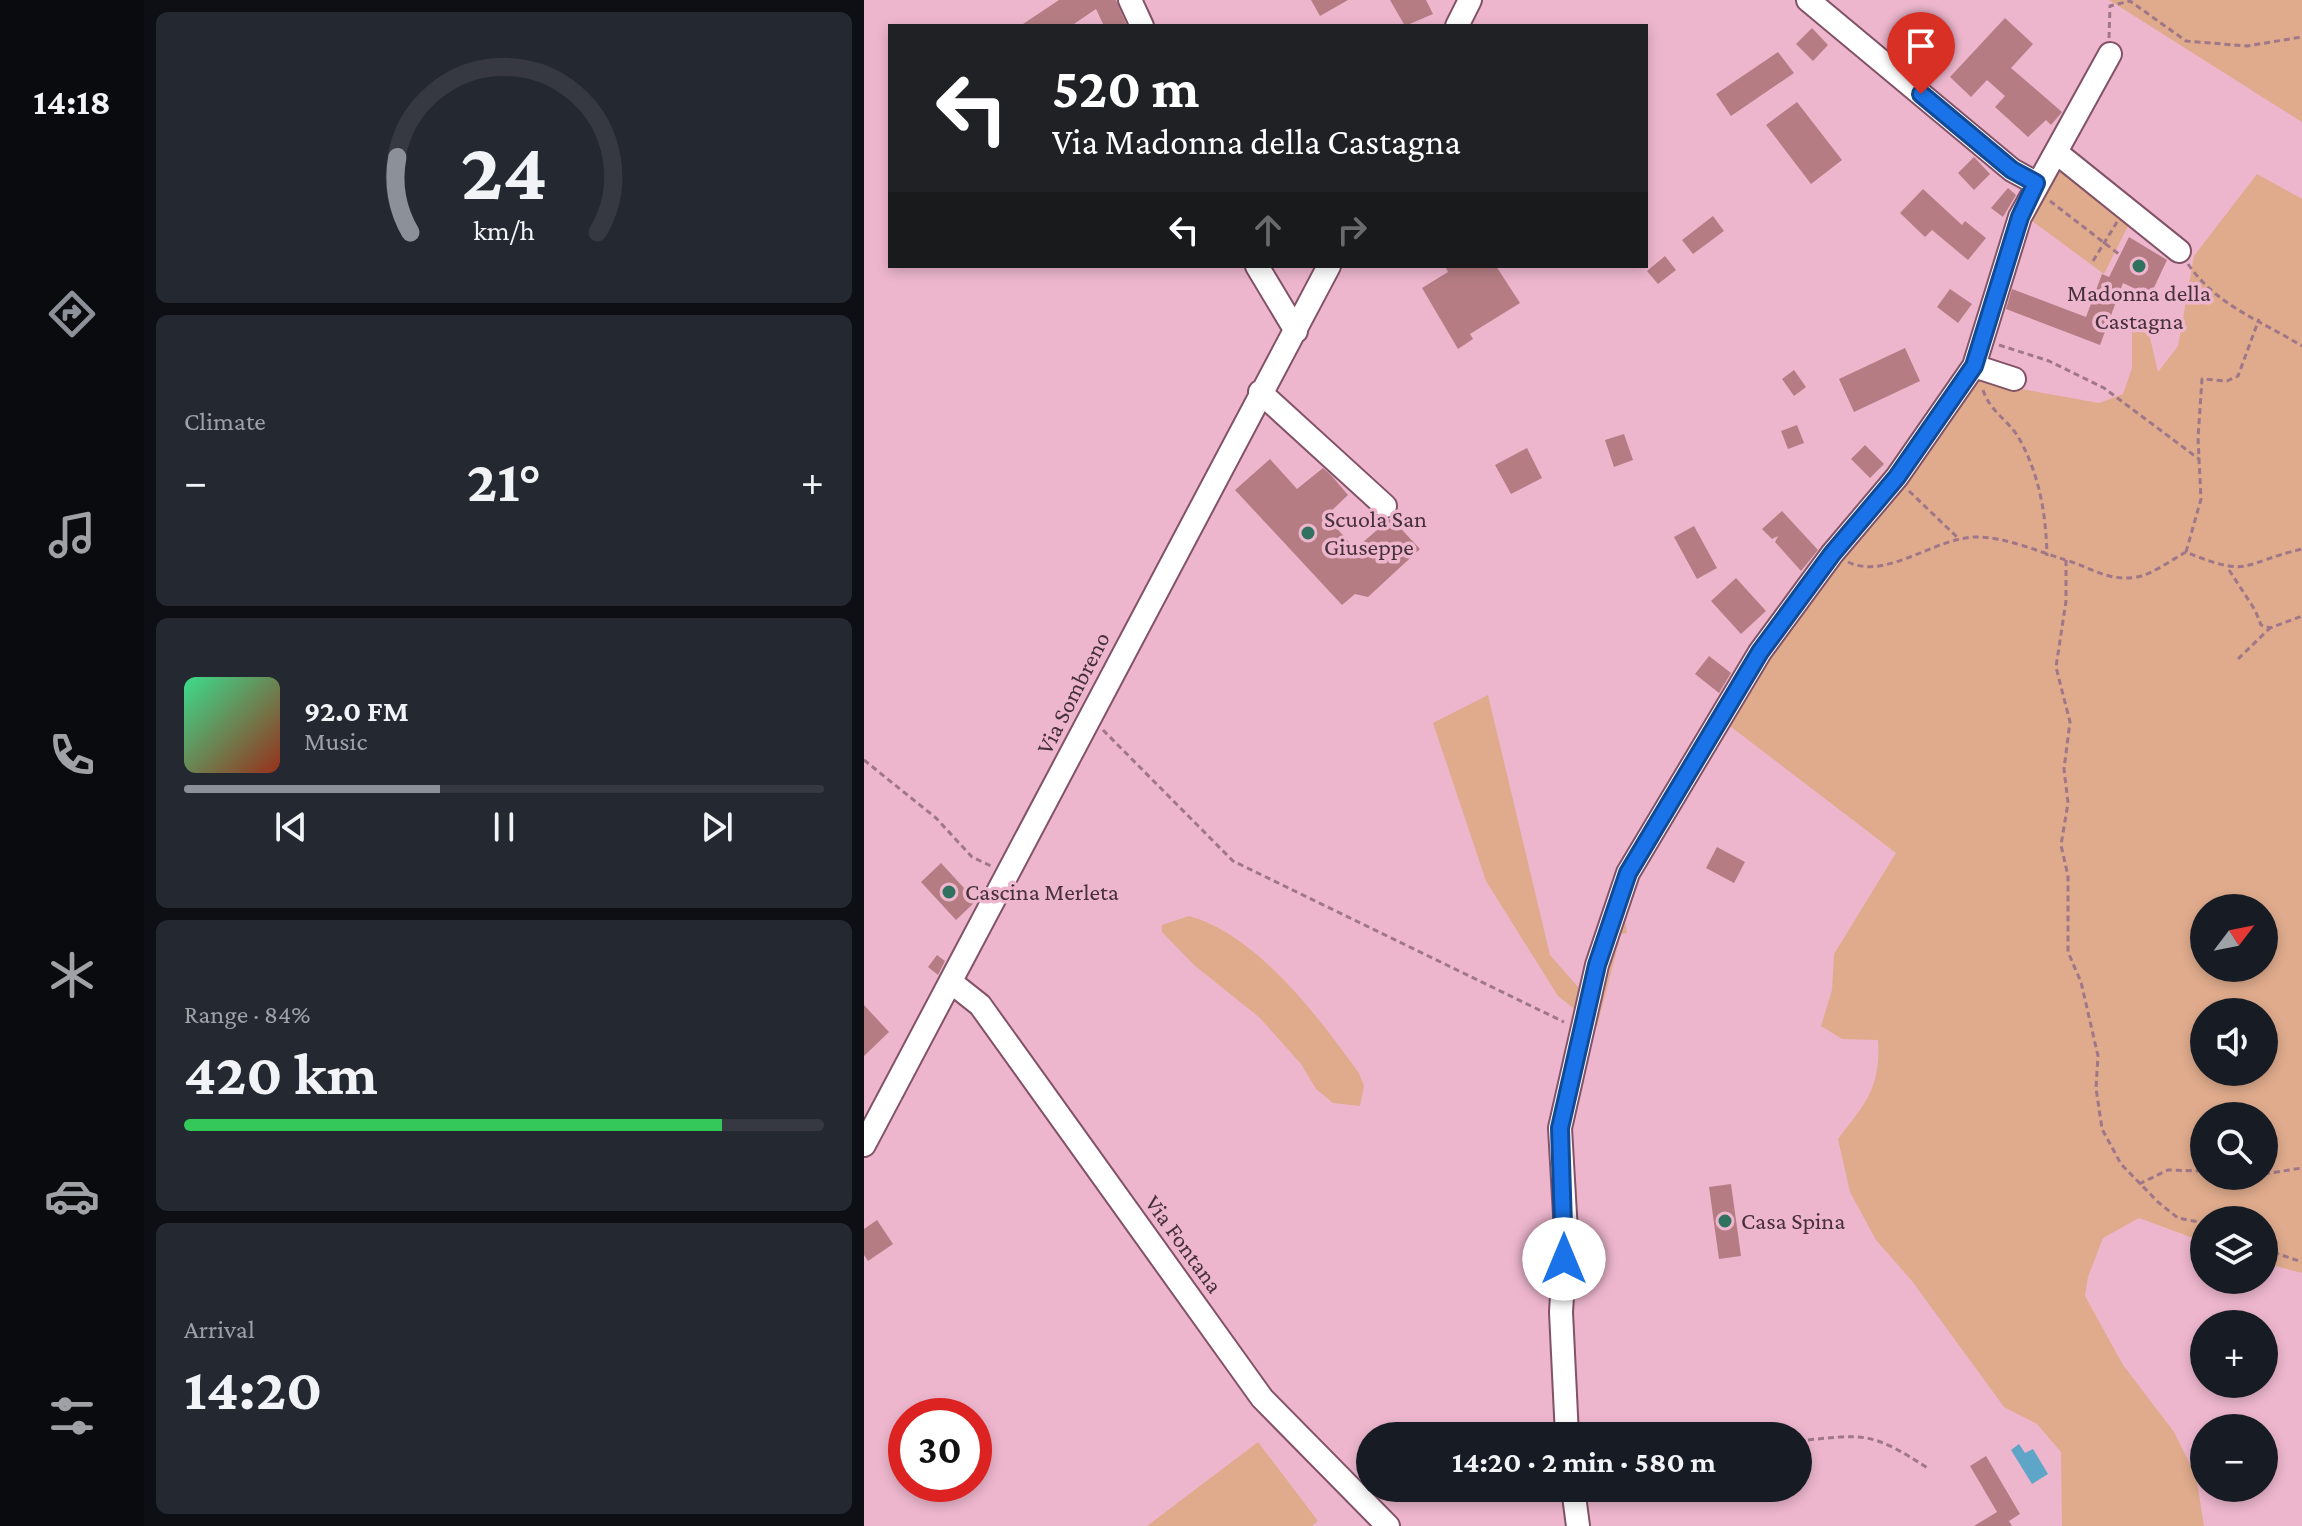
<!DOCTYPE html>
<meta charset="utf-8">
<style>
body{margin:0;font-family:"Crimson Pro",serif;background:#242831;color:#f1f3f6;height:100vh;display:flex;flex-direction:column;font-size:30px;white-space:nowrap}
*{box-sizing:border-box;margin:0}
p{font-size:26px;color:#9ea1a6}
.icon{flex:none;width:44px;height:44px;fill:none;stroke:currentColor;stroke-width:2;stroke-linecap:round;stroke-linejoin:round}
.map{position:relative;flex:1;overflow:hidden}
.details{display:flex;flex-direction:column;gap:12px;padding:12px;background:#0d0f14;width:720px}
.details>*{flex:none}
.hud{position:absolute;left:24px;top:24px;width:760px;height:244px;border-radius:0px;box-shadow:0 4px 12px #0003;background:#202124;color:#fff;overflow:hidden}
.needle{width:52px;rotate:58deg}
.fabs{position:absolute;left:1326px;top:894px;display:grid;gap:16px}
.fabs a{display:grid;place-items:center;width:88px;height:88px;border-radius:50%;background:#171b24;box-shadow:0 4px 12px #0003;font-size:40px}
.speed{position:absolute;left:24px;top:1398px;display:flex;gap:16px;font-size:40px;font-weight:700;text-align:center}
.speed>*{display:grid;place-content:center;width:104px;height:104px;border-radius:50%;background:#171b24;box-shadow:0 4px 12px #0003;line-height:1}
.speed .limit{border:12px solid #d22;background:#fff;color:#111}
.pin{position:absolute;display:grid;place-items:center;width:68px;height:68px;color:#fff;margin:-82px -34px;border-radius:50% 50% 50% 0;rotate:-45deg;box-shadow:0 0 8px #0007}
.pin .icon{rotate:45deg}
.me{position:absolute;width:88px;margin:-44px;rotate:0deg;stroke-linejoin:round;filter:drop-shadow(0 0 6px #0008)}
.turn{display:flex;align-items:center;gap:28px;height:168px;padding:0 32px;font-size:36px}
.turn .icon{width:104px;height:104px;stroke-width:2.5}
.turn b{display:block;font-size:56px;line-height:68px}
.lanes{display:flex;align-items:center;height:76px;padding:0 32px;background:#0003;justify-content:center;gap:40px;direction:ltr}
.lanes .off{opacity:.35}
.big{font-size:60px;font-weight:700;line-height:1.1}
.details .widget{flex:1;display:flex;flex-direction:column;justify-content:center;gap:12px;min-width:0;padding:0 28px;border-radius:12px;background:#242831}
.details .dial{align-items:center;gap:0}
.dial svg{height:208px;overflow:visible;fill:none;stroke:#363941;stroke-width:7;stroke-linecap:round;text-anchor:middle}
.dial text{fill:#f1f3f6;stroke:none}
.song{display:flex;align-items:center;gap:24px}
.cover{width:96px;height:96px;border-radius:12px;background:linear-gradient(135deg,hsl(150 70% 55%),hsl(10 70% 35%))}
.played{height:8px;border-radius:4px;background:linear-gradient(90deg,#8c9099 40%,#363941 40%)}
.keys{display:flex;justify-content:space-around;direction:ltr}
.heat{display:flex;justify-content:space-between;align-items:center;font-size:44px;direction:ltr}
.charge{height:12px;border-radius:6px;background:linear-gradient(90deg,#34c759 84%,#363941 0)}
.trip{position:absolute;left:492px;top:1422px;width:456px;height:80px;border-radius:40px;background:#171b24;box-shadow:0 4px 12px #0003;font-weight:700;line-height:80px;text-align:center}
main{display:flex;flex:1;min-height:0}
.tabs{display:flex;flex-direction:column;width:144px;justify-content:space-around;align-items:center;background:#090b0e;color:#9ea1a6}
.tabs .icon{width:56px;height:56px}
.tabs .current{color:#8c9099}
.tabs b{font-size:36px;color:#f1f3f6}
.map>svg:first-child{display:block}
.green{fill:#dfab8c;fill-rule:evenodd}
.water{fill:#5fa5c8}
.building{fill:#b57d83}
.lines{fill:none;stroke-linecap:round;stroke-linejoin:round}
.minor-casing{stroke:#825267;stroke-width:26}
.path{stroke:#9f7788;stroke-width:3;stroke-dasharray:6 4;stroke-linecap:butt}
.minor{stroke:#fff;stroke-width:22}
.route-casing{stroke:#114b97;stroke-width:20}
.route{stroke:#1a73e8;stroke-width:14}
.poi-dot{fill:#31715f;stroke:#edb6cd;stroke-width:3}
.labels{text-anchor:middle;stroke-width:7;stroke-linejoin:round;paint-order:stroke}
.poi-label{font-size:24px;fill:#463039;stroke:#edb6cd;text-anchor:start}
.street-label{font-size:24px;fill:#463039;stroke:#edb6cd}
</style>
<main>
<nav class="tabs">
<b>14:18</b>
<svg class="icon current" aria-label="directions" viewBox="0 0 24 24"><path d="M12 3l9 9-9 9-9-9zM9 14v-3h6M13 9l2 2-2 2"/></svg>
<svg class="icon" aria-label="music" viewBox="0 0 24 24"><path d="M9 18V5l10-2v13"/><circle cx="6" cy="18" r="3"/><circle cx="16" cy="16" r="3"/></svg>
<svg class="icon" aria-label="phone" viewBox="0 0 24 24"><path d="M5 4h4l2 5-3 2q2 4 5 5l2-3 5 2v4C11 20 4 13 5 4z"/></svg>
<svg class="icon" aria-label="climate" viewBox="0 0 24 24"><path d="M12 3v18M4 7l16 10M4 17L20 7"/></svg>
<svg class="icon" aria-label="car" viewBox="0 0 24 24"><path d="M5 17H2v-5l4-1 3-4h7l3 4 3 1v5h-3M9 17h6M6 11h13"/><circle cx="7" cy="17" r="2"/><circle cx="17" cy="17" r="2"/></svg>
<svg class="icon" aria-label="filters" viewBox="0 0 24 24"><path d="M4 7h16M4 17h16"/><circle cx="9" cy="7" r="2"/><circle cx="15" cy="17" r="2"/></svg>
</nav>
<section class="details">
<div class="widget dial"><svg viewBox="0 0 100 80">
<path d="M14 69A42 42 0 1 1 86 69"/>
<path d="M14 69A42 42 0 0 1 9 40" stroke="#8c9099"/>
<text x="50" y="56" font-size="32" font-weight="700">24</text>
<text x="50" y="72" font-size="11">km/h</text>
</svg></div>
<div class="widget"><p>Climate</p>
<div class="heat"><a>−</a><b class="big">21°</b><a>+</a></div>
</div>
<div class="widget">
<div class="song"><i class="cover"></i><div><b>92.0 FM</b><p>Music</p></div></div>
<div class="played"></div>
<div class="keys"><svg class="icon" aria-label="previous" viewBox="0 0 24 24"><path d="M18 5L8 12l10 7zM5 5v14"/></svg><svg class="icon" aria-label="pause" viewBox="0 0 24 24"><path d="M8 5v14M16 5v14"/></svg><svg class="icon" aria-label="next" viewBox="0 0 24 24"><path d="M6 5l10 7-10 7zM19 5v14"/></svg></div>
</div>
<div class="widget"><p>Range · 84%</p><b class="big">420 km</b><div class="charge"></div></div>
<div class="widget"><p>Arrival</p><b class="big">14:20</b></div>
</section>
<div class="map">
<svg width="1438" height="1526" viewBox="0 0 1438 1526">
<rect width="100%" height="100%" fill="#edb6cd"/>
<path class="green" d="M1245,0H1438V122Z
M1196,166L1267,220L1240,274L1164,218Z
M1393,174L1438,199V1273L1400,1263V1220H1340V1242L1275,1218L1239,1238L1224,1277L1221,1296L1259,1365L1310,1432L1332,1476L1340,1526H1198L1197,1452L1173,1424L1140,1407L1048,1281L1012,1240L986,1192L974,1139C1002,1103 1017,1087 1014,1040L978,1039L957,1026L968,990L970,954L1032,853L862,723L913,641L1113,381L1235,403L1259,394L1268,368V331L1284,329L1294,372L1314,346L1330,256ZM1340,908H1400V968H1340ZM1340,1012H1400V1072H1340ZM1340,1116H1400V1176H1340Z
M624,695L686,955L715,988L754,869L763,933L757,934L733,1027L694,996L622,881L569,723Z
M325,916C394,935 455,1018 495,1073L500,1086L496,1106L469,1103L452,1089L437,1064L396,1018L330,965L298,932V925Z
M394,1442L454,1521L448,1526H283Z"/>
<path class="water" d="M1155,1444L1161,1453L1169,1449L1184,1474L1168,1484L1147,1450Z"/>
<path class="building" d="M195,0H252L263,26H240L232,9L207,26H156Z
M447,0H484L456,16Z
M526,0H562L569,14L541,26Z
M1141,18L1169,44L1147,68L1198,112L1187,125L1182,120L1164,137L1131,107L1141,96L1123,80L1107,97L1086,77Z
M948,28L964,45L949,61L932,44Z
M914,52L930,73L867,116L852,94Z
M933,102L978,160L947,184L902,125Z
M1110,157L1126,174L1110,190L1094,173Z
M1144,188L1152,195L1139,217L1127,208Z
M1059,189L1098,225L1101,221L1122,238L1104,260L1068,230L1061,237L1036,213Z
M849,216L860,231L829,254L818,240Z
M1265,237L1303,260L1286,296L1259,283L1236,345L1142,309L1148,289L1222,317L1238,274L1245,277Z
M801,256L812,270L794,284L783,271Z
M581,266H632L656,303L606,334L609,339L594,349L558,288L584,272Z
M1086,289L1108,304L1094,323L1073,307Z
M1041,348L1056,381L990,412L975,379Z
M930,370L942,387L930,396L918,379Z
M933,425L940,443L924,449L917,431Z
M760,434L769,460L750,467L741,440Z
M1001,445L1020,464L1006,478L987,459Z
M663,448L678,478L647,494L631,465Z
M406,459L433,489L459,468L467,475L484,495L462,516L491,549L527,518L556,549L504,597L491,594L478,605L371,490Z
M918,511L954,550L937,571L911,542L914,536L908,539L898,529Z
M830,526L853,568L833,579L810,537Z
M872,578L902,611L877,634L847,601Z
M845,656L867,673L855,693L831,674Z
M853,847L881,862L870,883L842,868Z
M77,863L112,901L92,920L57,882Z
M73,955L81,961L74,975L64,967Z
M0,1005L25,1032L0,1056Z
M867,1184L877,1256L855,1259L845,1187Z
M13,1220L29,1244L4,1261L0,1255V1229Z
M1122,1456L1156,1514L1145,1521L1148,1526H1110L1133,1512L1106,1466Z"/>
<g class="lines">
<g class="minor-casing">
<path id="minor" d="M266,0L278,26
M944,0L1148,170L1172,183
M593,26L606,0
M1193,153L1315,251
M393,266L432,331
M1110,366L1150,379
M396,392L521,506
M87,982L116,1005L398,1398L524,1526
M0,1145L465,266
M703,1436L697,1312L702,1232L696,1128L733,965L764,873L896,652L968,554L1033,477L1110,366L1156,217L1246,54
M709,1488L714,1526"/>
</g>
<path class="path" d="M1245,38L1246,6L1266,1L1322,41L1383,46L1438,37
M1186,201L1256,255
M1229,261L1253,222
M1324,264C1353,306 1396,320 1438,346
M1135,345L1185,361L1240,388L1335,459
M1119,390C1126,412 1146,421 1156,440C1176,477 1182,515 1183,556
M1045,491L1094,538
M1322,552L1337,499L1334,438L1338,379L1363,381L1374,376L1395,319
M1202,560V601L1192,667L1206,722L1200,769L1204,803L1197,845L1204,876V952L1217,982L1234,1056L1232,1088L1238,1129L1257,1164L1294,1202L1314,1218L1340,1223
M984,562C1023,581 1072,536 1114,537C1141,537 1176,552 1202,560C1228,568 1245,582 1273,577C1289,574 1307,560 1322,552C1387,579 1377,563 1438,549
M1365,570L1391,610L1397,625L1406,628L1438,616
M1374,659L1406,628
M239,730L369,861L700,1022
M0,760L72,818L108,857L127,866
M1400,1174L1438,1168
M1275,1184L1304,1170L1340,1171
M1400,1249L1438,1262
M934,1441C1001,1434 1007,1431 1065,1469"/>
<use href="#minor" class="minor"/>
</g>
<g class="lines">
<g class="route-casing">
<path id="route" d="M700,1259L696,1128L733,965L764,873L896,652L968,554L1033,477L1110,366L1156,217L1172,183L1148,170L1057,94"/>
</g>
<use href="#route" class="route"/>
</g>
<g class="poi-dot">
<circle cx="1275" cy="266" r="8"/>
<circle cx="444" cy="533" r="8"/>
<circle cx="85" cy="892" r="8"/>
<circle cx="861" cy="1221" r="8"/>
</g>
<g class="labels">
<g class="poi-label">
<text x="1275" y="301" text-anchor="middle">Madonna della<tspan x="1275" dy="28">Castagna</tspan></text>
<text x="460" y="527">Scuola San<tspan x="460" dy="28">Giuseppe</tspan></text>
<text x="101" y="900">Cascina Merleta</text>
<text x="877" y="1229">Casa Spina</text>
</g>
<g class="street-label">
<text transform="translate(209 693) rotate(-63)" y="8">Via Sombreno</text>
<text transform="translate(320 1244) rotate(54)" y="8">Via Fontana</text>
</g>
</g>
</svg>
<div class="fabs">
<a><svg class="needle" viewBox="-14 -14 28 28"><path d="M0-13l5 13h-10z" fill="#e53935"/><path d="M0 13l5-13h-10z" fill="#9ea1a6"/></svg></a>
<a><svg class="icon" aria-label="sound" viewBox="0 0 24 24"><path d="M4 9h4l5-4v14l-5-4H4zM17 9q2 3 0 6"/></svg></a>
<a><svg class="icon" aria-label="search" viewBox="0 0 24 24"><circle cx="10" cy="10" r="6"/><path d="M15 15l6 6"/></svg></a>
<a><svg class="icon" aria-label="layers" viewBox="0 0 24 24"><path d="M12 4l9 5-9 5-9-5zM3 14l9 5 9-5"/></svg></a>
<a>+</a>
<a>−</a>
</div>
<div class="speed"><div class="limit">30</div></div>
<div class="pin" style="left:1057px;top:94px;background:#d93025"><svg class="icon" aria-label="arrive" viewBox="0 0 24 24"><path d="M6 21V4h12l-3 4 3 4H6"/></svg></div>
<svg class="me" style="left:700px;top:1259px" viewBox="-20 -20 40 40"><circle r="19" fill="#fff"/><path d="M0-13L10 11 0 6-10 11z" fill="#1a73e8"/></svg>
<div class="trip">14:20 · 2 min · 580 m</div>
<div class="hud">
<div class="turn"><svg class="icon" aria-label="left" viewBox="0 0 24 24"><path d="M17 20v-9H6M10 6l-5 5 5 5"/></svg><div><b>520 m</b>Via Madonna della Castagna</div></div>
<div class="lanes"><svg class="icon" aria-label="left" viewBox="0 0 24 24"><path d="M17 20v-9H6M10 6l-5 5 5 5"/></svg><svg class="icon off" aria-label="ahead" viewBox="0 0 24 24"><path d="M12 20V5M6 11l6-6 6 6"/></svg><svg class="icon off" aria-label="right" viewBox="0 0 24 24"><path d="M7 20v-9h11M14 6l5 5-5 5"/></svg></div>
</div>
</div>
</main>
